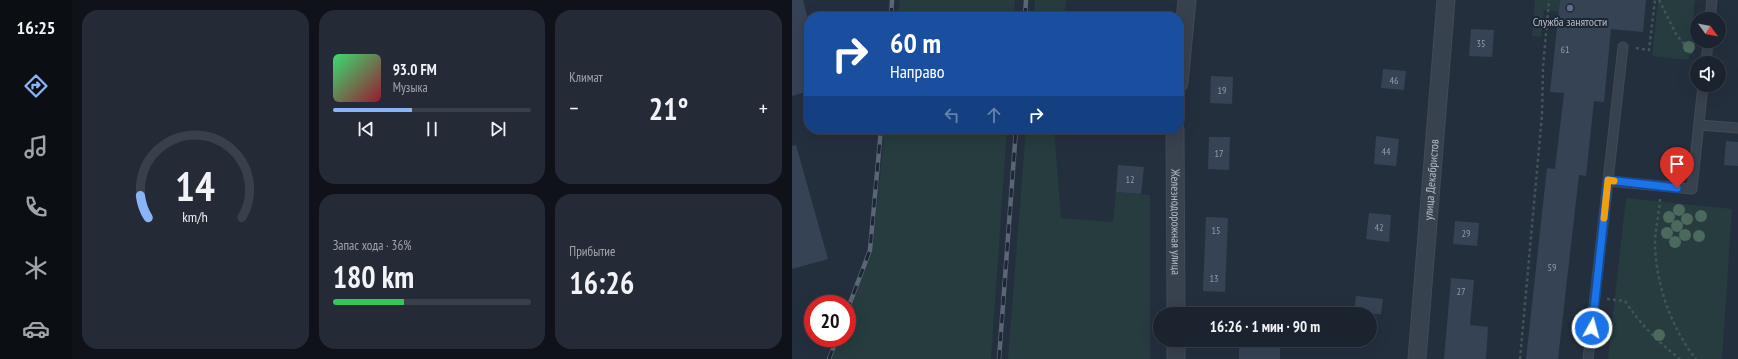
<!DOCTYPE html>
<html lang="ru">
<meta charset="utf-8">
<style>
body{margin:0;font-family:"PT Sans Narrow",sans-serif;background:#242b36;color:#f1f3f6;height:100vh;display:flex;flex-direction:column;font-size:15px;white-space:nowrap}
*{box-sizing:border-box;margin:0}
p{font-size:13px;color:#a0a4aa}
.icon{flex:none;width:22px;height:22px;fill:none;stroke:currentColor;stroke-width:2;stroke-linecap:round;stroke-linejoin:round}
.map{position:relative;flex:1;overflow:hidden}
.side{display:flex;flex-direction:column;gap:10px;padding:10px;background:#0f1319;width:720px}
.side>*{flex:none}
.banner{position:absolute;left:12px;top:12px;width:380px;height:122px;border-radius:16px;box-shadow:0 4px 16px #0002,0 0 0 1px #39404a;background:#1a4fa0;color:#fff;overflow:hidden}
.needle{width:26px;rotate:123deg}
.buttons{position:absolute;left:898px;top:12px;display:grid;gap:8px}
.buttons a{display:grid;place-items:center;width:36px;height:36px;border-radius:50%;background:#1b232e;box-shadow:0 4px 16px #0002,0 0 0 1px #39404a;font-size:20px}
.speed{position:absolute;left:12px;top:295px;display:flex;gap:8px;font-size:20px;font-weight:700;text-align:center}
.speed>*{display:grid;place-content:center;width:52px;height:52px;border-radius:50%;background:#1b232e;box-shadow:0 4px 16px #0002,0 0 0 1px #39404a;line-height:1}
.speed .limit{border:6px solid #d22;background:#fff;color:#111}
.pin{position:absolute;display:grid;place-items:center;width:34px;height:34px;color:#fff;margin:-41px -17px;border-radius:50% 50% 50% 0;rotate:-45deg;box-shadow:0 0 4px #0007}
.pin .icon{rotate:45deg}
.me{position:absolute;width:44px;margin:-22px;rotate:7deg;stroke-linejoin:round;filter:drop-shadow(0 0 3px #0008)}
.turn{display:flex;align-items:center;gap:14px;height:84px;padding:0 20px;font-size:18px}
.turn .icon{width:52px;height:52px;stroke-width:2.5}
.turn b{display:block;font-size:28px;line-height:34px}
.lanes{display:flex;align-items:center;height:38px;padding:0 20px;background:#0003;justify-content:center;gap:20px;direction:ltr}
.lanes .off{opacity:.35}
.big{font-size:30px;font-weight:700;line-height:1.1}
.side .tile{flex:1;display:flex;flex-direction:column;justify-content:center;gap:6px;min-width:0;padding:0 14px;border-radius:16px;background:#242b36}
.side .dial{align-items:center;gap:0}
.dial svg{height:104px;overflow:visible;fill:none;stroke:#39404a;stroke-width:7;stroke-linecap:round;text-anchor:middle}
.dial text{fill:#f1f3f6;stroke:none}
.song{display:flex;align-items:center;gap:12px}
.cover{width:48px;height:48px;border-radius:6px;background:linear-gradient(135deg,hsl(140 70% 55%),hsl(350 70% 35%))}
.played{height:4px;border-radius:2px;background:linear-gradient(90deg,#8ab4f8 40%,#39404a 40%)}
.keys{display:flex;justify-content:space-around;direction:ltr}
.heat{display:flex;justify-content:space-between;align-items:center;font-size:22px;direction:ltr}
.charge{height:6px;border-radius:3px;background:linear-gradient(90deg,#34c759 36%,#39404a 0)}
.side .tiles{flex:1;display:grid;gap:10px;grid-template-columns:repeat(3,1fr)}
.tile:first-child{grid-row:span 2}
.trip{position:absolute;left:361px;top:307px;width:224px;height:40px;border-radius:20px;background:#1b232e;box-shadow:0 4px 16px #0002,0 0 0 1px #39404a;font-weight:700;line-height:40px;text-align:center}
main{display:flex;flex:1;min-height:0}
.menu{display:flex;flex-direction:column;width:72px;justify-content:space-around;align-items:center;background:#0b0e12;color:#a0a4aa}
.menu .icon{width:28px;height:28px}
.menu .active{color:#8ab4f8}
.menu b{font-size:18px;color:#f1f3f6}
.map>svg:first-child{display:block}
.green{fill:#263c3f}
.building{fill:#364354}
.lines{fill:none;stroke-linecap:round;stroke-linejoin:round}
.lane-casing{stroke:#414a57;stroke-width:11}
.street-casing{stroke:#414a57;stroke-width:19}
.path{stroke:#3f5557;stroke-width:2.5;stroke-dasharray:3 3;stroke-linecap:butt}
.lane{stroke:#38414e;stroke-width:9}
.street{stroke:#38414e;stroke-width:17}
.rail-casing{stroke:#5a6575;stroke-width:4.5}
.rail{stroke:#1d2633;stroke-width:3;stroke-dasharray:9;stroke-linecap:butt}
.tree{fill:#4b6a5d}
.route-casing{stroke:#114b97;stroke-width:10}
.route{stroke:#1a73e8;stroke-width:7}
.slow{stroke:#f59e0b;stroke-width:7}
.service-dot{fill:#5c6f8a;stroke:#1d2633;stroke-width:1.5}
.labels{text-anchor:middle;stroke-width:4;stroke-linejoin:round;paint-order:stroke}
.number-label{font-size:10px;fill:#929caa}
.poi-label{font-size:12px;fill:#b4bcc9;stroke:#1d2633}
.street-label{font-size:12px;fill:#b4bcc9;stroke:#1d2633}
</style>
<main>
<nav class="menu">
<b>16:25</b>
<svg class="icon active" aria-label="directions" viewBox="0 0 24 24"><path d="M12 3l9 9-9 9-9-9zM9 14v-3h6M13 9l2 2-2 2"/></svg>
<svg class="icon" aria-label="music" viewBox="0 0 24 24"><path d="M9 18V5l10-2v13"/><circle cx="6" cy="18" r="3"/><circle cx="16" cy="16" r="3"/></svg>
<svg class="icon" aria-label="phone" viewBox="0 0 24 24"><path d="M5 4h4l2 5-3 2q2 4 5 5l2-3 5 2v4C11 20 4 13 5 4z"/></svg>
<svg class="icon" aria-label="climate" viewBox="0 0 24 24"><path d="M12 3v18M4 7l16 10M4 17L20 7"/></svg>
<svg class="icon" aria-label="car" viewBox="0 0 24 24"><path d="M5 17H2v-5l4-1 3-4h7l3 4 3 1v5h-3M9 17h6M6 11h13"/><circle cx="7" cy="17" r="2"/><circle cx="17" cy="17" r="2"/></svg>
</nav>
<section class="side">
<div class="tiles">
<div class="tile dial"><svg viewBox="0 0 100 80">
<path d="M14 69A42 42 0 1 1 86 69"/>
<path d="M14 69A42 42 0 0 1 8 52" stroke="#8ab4f8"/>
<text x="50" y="56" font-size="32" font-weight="700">14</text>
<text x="50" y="72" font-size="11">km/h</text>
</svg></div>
<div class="tile">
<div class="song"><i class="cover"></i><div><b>93.0 FM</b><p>Музыка</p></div></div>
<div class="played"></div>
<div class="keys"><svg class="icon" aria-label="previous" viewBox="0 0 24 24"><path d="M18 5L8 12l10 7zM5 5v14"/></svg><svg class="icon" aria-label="pause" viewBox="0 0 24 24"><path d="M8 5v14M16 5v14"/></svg><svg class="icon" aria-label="next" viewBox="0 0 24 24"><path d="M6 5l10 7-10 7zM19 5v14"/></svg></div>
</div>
<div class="tile"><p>Климат</p>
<div class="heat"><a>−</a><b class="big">21°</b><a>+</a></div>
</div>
<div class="tile"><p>Запас хода · 36%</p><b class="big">180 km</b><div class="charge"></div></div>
<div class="tile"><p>Прибытие</p><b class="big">16:26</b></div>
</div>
</section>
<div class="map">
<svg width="946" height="359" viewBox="0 0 946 359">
<rect width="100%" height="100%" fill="#242f3e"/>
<path class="green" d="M108,0H223L222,17H106Z
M243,0H274L272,17H242Z
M743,0H768L767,12L752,10L749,37L740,36Z
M866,0H903L897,60L860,56Z
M93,129H215L199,359H39L47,338H55V317L80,251Z
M234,129H262L269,218L321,222L324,192L358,195V359H216Z
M834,198L940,209L930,359H816Z"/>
<path class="building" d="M0,0H11L17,22V91L0,96Z
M768,0H854L851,32L819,29L812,102L802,101L794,176L787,175L766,359H734L755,168L763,169L772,93L758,92Z
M679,29L702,30L700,57L677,56Z
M591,69L614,71L612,90L589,88Z
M419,76L441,77L440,104L418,103Z
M584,136L607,139L604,166L582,164Z
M417,137H438L437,170L416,169Z
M934,141L946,142V166L932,165Z
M4,145L36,259L0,269V146Z
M326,165L352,167L349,194L324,192Z
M577,213L599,215L597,242L574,239Z
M414,217L436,218L433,292L411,291Z
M663,221L687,223L685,246L661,244Z
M659,278L682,280L678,325L696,327L694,359H652Z
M564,296L591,299L589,314H562Z
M447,340H488V359H447Z"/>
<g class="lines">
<g class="lane-casing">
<path id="lane" d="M918,19L920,0
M914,63L916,41
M907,125L946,128
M816,181L900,189L911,85
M796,359L831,47"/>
</g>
<g class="street-casing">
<g id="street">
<path d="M387,83L395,0"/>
<path id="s1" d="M383,129L384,314"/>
<path d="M384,340V359"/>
<path id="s2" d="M625,359L654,0"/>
</g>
</g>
<path class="path" d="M867,0L884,34L901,55
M844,48L857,50L863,0
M868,199C867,214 863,230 863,245C864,284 879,328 904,359
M815,299L833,301C849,325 865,341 888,359
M728,359L750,115L751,67L757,0"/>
<use href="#lane" class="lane"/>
<use href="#street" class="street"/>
<g class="rail-casing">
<path id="rail" d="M99,17L100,0
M233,17L234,0
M55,311L78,250L89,129
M37,359L45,338
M207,359L224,129"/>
</g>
<use href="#rail" class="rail"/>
</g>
<g class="tree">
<circle cx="897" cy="47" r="6"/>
<circle cx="882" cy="159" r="6"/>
<circle cx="887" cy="210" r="6"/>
<circle cx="909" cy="216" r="6"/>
<circle cx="877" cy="217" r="6"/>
<circle cx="895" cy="219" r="6"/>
<circle cx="885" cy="226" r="6"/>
<circle cx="875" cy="233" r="6"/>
<circle cx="893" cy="235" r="6"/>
<circle cx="907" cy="236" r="6"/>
<circle cx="883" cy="242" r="6"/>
<circle cx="867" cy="335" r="6"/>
</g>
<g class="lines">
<g class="route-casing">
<path id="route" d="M800,328L816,180L885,188"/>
</g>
<use href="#route" class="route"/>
<path class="slow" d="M812,218L816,180L822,181"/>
</g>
<circle class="service-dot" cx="778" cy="8" r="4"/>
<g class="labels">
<g class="number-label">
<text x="689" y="47">35</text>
<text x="773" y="53">61</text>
<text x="602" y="84">46</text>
<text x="430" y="94">19</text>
<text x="594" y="155">44</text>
<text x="427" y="157">17</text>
<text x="338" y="183">12</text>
<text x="587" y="231">42</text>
<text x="424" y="234">15</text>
<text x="674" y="237">29</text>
<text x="760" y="271">59</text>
<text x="422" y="282">13</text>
<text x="669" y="295">27</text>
</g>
<g class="poi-label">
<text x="778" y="26">Служба занятости</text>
</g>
<g class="street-label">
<text dy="4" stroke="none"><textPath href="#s2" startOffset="180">улица Декабристов</textPath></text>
<text dy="4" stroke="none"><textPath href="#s1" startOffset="93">Железнодорожная улица</textPath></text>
</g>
</g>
</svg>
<div class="buttons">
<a><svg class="needle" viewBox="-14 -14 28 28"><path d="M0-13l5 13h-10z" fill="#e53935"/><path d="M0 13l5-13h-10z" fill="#a0a4aa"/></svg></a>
<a><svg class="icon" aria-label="sound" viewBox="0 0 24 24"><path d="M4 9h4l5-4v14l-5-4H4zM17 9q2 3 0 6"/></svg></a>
</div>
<div class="speed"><div class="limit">20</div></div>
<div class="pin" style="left:885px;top:188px;background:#d93025"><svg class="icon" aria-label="arrive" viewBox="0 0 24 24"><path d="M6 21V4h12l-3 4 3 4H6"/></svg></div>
<svg class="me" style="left:800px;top:328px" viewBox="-20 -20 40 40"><circle r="17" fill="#1a73e8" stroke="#fff" stroke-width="3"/><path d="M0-11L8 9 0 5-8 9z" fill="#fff"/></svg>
<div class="trip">16:26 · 1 мин · 90 m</div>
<div class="banner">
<div class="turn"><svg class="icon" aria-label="right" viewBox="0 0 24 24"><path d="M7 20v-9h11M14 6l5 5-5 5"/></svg><div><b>60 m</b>Направо</div></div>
<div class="lanes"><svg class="icon off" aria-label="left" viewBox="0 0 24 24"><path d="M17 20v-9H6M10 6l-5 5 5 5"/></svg><svg class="icon off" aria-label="ahead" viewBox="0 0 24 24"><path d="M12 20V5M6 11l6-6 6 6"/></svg><svg class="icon" aria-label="right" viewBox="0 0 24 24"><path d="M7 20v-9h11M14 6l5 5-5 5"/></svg></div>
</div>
</div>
</main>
